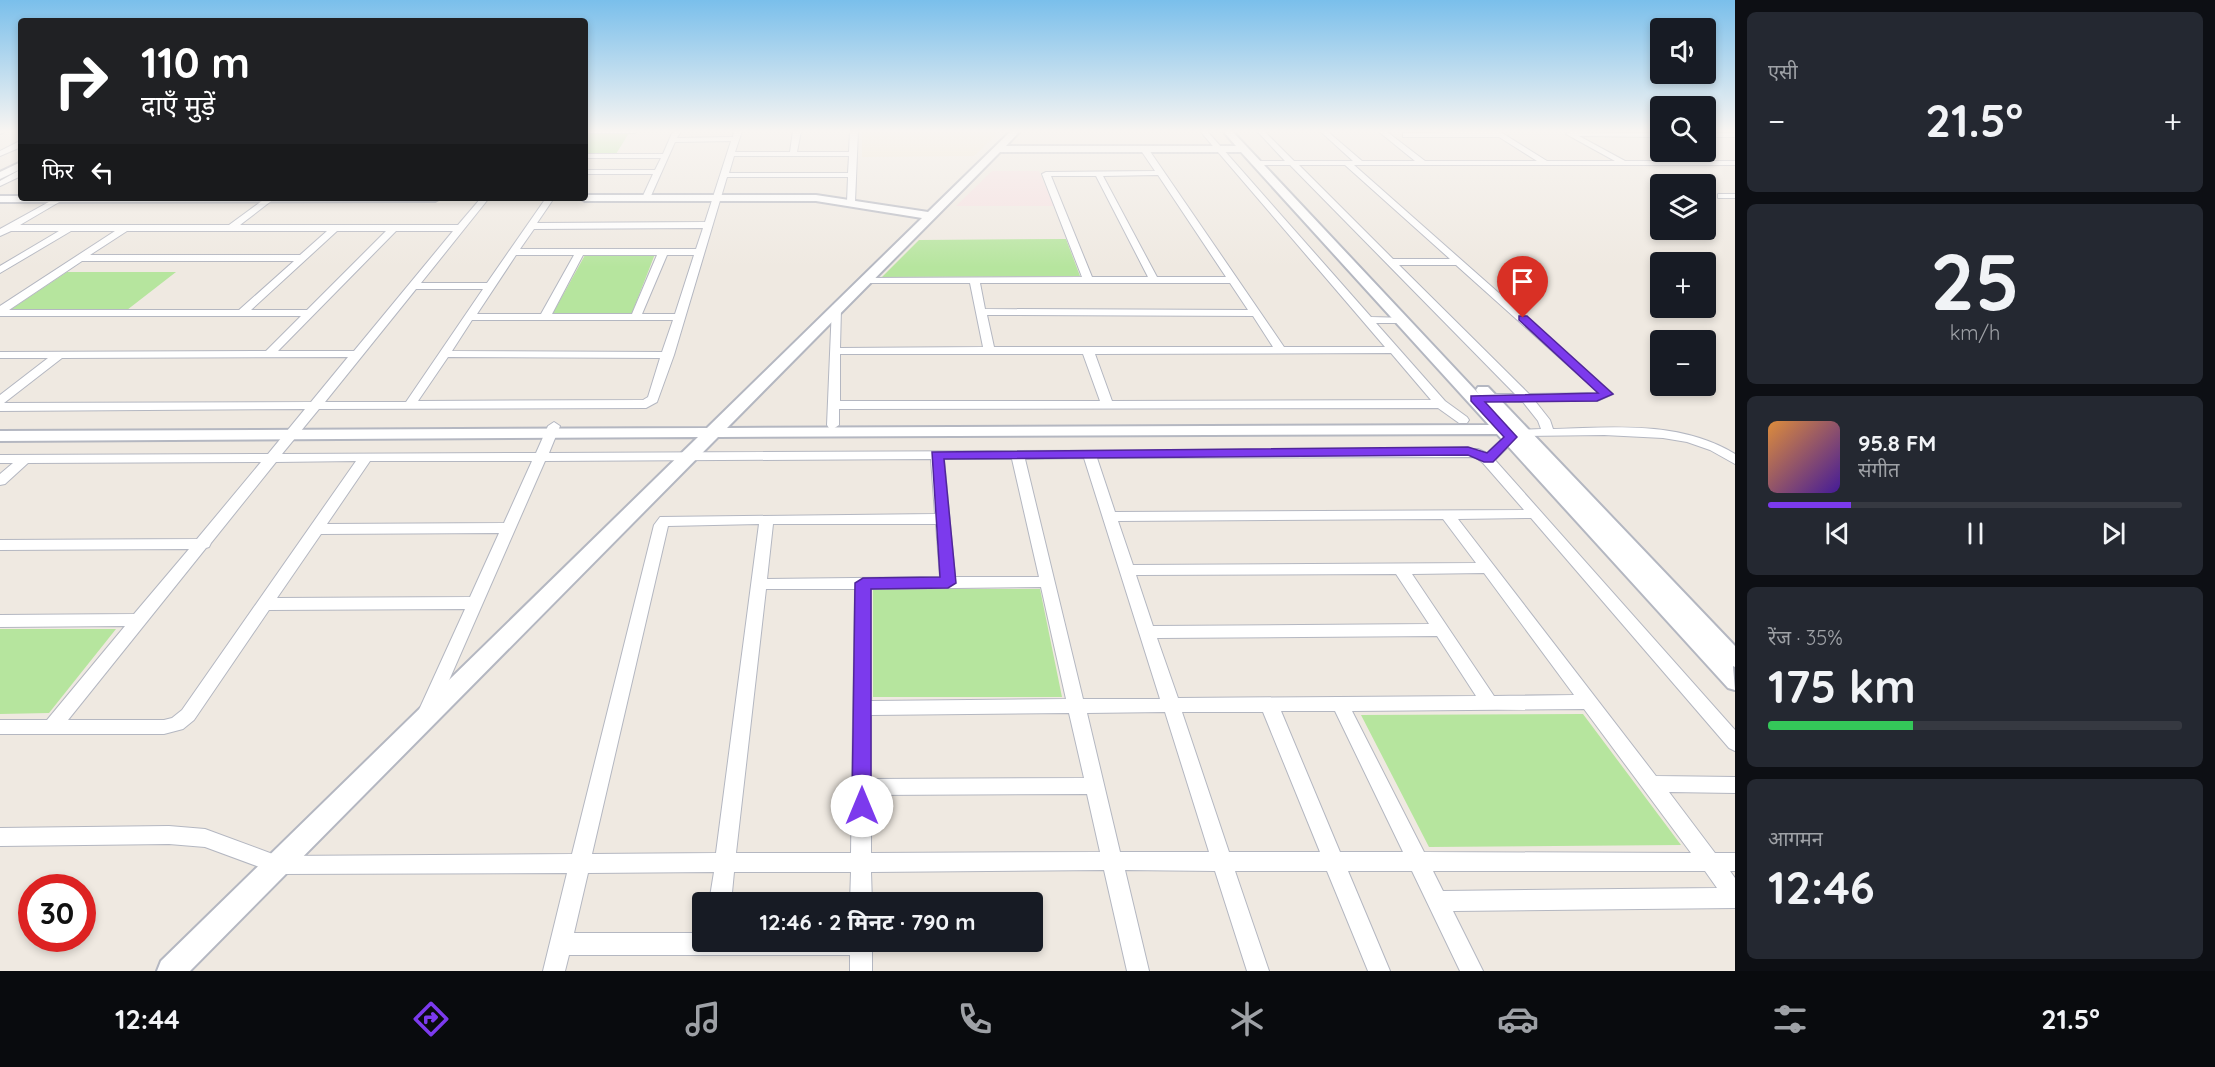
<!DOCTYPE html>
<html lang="hi">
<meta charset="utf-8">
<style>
body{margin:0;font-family:Quicksand,"Noto Sans Devanagari",sans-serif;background:#242831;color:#f1f3f6;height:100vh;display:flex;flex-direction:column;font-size:22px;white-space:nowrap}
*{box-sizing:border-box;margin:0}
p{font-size:20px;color:#9ea1a6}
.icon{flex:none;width:33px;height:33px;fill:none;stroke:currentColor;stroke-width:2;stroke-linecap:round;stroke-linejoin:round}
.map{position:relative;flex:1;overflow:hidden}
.drawer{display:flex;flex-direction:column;gap:12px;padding:12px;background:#0d0f14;width:480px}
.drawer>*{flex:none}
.banner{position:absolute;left:18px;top:18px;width:570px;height:183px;border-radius:6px;box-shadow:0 3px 9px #0003;background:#202124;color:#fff;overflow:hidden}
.buttons{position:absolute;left:1650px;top:18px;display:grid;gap:12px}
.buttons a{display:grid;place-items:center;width:66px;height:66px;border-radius:6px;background:#171b24;box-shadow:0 3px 9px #0003;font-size:30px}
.speed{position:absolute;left:18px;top:874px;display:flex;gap:12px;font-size:30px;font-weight:700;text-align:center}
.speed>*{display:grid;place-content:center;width:78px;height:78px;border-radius:50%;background:#171b24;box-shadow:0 3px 9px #0003;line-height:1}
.speed .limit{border:9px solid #d22;background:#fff;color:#111}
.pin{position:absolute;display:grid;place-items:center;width:51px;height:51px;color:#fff;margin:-62px -26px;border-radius:50% 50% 50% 0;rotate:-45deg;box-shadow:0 0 6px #0007}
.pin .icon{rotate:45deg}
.me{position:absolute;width:66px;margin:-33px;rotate:0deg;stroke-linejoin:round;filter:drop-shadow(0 0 4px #0008)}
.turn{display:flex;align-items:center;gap:21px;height:126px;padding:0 24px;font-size:27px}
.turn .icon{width:78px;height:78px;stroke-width:2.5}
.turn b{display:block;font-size:42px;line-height:51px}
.then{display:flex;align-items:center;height:57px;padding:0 24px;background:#0003;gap:12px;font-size:22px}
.big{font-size:45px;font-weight:700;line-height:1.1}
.drawer .card{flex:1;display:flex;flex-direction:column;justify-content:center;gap:9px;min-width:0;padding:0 21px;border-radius:9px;background:#242831}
.drawer .dial{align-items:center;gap:0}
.dial b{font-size:78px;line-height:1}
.song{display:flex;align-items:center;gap:18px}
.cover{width:72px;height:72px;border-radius:9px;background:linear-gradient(135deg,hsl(30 70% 55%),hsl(260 70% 35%))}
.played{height:6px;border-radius:3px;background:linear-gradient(90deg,#7c3aed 20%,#363941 20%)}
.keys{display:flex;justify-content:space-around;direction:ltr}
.heat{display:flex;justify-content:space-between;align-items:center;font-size:33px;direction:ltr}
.charge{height:9px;border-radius:4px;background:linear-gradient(90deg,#34c759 35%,#363941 0)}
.trip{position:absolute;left:692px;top:892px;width:351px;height:60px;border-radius:6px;background:#171b24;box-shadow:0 3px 9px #0003;font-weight:700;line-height:60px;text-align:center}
.tab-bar{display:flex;height:96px;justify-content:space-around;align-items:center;background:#090b0e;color:#9ea1a6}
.tab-bar .icon{width:42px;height:42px}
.tab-bar .active{color:#7c3aed}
.tab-bar b{font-size:27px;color:#f1f3f6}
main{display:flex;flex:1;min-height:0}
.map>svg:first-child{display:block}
.education{fill:#f0e6d1}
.medical{fill:#f5dfe0}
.green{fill:#b6e59e}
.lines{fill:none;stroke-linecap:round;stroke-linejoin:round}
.minor-casing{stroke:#b4b7c1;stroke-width:2}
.tertiary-casing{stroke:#b4b7c1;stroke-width:4}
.minor{fill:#fff;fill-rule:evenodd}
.tertiary{fill:#fff;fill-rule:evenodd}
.route{fill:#7c3aed;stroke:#51269a;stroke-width:1.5}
</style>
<main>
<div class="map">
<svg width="1735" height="971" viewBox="0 0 1735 971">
<rect width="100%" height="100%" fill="#efe9e1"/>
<path class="education" d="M862,131H1001L974,156L862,157Z"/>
<path class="medical" d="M992,171H1039L1054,206H956Z"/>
<path class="green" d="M585,133H629L616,154H585Z
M1066,239L1080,276L882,277L919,240Z
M655,254L632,313H553L585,255Z
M67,272H176L127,310H10Z
M873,589H1040L1062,697H873Z
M0,629H116L49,713L0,714Z
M1583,714L1681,845L1429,847L1361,715Z"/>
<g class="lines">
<g class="minor-casing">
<path id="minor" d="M0,131H6L0,134Z
M585,131H638L635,133H585Z
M673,131H681L677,138L733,137L734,131H742L735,152H790L793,131H801L797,152H849L850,131H858L855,202L851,205L847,202L848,177H727L674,355L657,402L646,408L319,409L282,454L536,453L548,426L554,422L560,426L549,453L1478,449L1487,453L1507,434H1515L1517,437L1515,440L1495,460L1735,730V751L1729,748L1531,518L1458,519L1656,776L1735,777V793L1669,792L1715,853H1735V871H1730L1735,878V908L1453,911L1483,971H1460L1412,871H1348L1390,971H1368L1327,871H1235L1269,971H1247L1215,871L1125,870L1149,971H1127L1104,870L871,872L872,903H850L851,872H734L731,903H709L714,872L588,873L574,933H702V942H872V971H850V955H569L565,971H543L567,873L278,874L205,847L169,844L0,846V828L169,826L205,829L278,856L572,854L654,525L660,517L935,514L931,459L545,461L433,717L427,719L421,717L418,712L465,609L269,610L194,720L183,729L164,734H0V720H47L125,626L0,627V615L134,614L189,549L0,550V540L197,539L261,462L28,463L5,484L0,485V474L13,463H0V455L268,454L305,409L0,411V395L48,358H0V352L266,351L301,316H0V306L115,231H71L0,273V266L59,231H11L0,236V229L56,198H66L20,225H229L266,198H275L240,225H458L481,198H489L421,283H487L546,198H554L537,223L705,222L731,141L675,142L650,198L646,200L642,198L653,174H585V170H655L661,158H585V154H663ZM734,156H849L848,173H729ZM703,228L696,249H520L534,229ZM127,231H327L300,255H90ZM337,231H386L307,310H251ZM396,231H453L354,351H278ZM516,255H574L541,314H477ZM583,255H657L632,314H552ZM667,255H694L675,314H642ZM82,261H294L239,310H9ZM416,289H483L406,402H325ZM472,320H673L662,352L452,351ZM348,357L311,402L4,403L62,358ZM448,357L660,358L648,397L643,400L418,401ZM1475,457L1483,463L1524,510L1115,512L1097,458ZM1084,458L1160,699H1083L1025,459ZM944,459H1012L1039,577H955ZM356,461L182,710L172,718L164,720H68L206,548L209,547L211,543L276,462ZM370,461H532L504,523L327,524ZM1443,519L1476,563L1133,565L1118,521ZM759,524L716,853L592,854L668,526ZM773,524H936L940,577L767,579ZM499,533L470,597L277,598L321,534ZM1484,573L1574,695L1494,696L1412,574ZM1396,574L1429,624L1153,626L1136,575ZM1041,587L1066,699L871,701V589ZM766,589H855L851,853H736ZM1437,636L1476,696L1178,698L1157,638ZM1584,709L1691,853L1424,852L1352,711ZM1281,711H1335L1403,852H1340ZM1165,712L1209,852H1120L1087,713ZM1182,712H1263L1320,852H1229ZM1069,713L1084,778L871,779V715ZM1087,794L1100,852L871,853V795ZM1433,871H1705L1717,888L1443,891Z
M1200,131H1207L1371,317L1407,318V322L1403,323H1376L1445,401L1467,417L1469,420L1467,423H1459L1438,408L839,409V425L833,429L829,428L827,425L832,306L836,305L841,308L840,348L983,347L970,283H865L862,282V278L1082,277L1042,174L1046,172L1155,171L1140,149L1144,147H1147L1284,347H1385ZM1158,175L1226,277H1157L1103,176ZM1051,176H1096L1148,277H1092ZM980,283H1230L1248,310L985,309ZM987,315L1253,316L1273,347H994ZM1391,353L1431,400L1112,401L1095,354ZM840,354H1083L1100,401H840Z
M1257,131H1264L1294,161H1353L1320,131H1327L1362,161H1415L1378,131H1386L1425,161H1537L1499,137H1403V133L1499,131L1547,161H1615L1566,134L1570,132L1660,133V137L1579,136L1625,161H1735V165H1354L1613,394L1597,401H1535L1550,420L1553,429C1614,427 1681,421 1735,454V464L1710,450L1687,442L1663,438L1604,435L1520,436L1518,433L1520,430L1541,429L1538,421L1523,402L1477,401L1475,398L1481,394H1515L1290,165H1254V161H1285ZM1299,165H1345L1450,259H1393ZM1399,265H1456L1599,393L1529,394Z
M1706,133H1735V137H1706Z
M18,142H21V147L0,156V151Z
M18,171H21V176L0,186V181Z
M1718,194H1735V198H1718Z"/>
</g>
<g class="tertiary-casing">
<path id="tertiary" d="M1011,131H1020L1006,146H1236L1223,131H1232L1507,424L1478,393L1476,390L1478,387H1488L1735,646V667L1733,666L1735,690L1728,688L1497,434L718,437L190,971H157L161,961L698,437L0,441V431L707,428L922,218L816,201H585L580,198H585V195H816L928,212ZM1000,152H1241L1489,425L727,428Z
M21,162V169L0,179V172Z
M0,196H21V198H440L435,201L0,202Z"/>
</g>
<use href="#minor" class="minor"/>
<use href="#tertiary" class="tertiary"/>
</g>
<linearGradient id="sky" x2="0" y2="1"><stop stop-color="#7abfeb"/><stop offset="0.49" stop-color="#f8f5f2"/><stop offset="1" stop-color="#f8f5f2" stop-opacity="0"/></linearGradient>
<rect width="1735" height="267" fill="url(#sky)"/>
<path class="route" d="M1519,316H1527L1613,394L1597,401L1485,402L1517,437L1493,462H1484L1468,455L944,459L956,583L948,588L871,589V806L868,812L862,814L855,812L852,806L855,583L863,578L940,577L932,452L1468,447L1487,453L1504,437L1471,401V396L1598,393L1519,320Z"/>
</svg>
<div class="buttons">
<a><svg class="icon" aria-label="sound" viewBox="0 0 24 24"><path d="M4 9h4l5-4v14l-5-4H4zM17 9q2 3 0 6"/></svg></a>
<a><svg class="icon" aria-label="search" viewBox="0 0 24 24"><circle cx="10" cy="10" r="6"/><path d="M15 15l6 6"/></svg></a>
<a><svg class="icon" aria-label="layers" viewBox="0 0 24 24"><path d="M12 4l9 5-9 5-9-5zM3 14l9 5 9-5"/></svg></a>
<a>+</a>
<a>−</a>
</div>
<div class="speed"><div class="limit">30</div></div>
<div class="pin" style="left:1523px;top:318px;background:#d93025"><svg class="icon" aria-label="arrive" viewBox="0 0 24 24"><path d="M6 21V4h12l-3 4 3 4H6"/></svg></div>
<svg class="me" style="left:862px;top:806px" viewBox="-20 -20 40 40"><circle r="19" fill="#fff"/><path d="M0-13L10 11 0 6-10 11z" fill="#7c3aed"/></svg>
<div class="trip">12:46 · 2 मिनट · 790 m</div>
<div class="banner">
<div class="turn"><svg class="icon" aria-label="right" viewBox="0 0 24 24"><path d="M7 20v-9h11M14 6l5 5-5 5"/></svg><div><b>110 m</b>दाएँ मुड़ें</div></div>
<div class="then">फिर<svg class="icon" aria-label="left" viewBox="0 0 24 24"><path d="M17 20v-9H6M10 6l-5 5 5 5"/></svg></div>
</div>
</div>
<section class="drawer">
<div class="card"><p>एसी</p>
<div class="heat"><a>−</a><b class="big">21.5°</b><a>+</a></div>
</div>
<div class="card dial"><b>25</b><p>km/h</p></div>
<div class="card">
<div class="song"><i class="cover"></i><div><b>95.8 FM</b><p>संगीत</p></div></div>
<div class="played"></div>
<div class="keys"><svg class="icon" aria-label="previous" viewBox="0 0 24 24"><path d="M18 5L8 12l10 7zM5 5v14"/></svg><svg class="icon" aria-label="pause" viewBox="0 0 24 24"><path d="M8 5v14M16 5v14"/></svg><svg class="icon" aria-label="next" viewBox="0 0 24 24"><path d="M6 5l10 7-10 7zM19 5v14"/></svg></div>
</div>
<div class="card"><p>रेंज · 35%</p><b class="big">175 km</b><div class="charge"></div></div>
<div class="card"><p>आगमन</p><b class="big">12:46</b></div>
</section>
</main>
<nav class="tab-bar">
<b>12:44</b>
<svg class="icon active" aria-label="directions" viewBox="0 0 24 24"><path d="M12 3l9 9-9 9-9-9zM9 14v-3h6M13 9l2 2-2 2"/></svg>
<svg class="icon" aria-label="music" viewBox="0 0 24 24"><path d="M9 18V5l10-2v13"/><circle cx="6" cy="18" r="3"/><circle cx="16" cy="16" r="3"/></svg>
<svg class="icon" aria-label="phone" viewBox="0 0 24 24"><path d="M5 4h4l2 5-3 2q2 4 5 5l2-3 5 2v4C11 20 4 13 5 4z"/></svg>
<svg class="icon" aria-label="climate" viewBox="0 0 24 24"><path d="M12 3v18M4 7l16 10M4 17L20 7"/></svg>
<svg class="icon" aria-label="car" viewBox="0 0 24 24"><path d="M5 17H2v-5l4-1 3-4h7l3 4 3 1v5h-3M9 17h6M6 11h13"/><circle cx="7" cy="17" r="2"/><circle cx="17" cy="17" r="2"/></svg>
<svg class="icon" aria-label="filters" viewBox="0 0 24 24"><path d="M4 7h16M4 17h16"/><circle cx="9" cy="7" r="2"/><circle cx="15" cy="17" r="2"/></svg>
<b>21.5°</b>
</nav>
